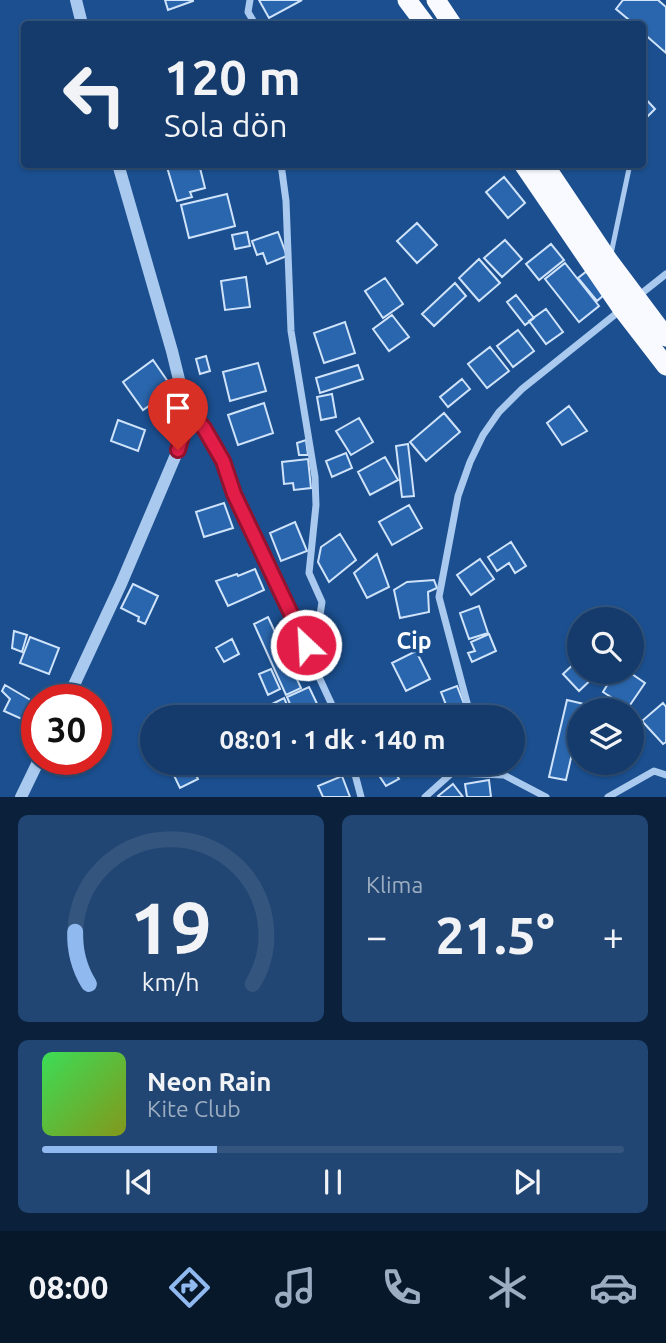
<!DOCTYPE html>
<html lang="tr">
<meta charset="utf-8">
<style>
body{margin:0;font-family:Ubuntu,sans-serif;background:#214673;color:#f1f3f6;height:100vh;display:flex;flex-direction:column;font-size:26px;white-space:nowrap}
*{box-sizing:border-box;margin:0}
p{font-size:23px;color:#9dadc1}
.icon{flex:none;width:38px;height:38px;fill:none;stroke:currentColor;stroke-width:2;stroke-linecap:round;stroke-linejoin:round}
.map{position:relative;height:797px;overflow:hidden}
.sheet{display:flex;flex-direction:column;gap:18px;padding:18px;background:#0b203b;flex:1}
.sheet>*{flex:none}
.top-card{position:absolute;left:21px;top:21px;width:625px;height:147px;border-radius:7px;box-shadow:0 2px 5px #0004,0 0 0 2px #33557e;background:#143b6b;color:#f1f3f6;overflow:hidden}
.controls{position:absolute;left:567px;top:607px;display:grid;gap:14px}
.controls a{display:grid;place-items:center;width:77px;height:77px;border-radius:50%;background:#143b6b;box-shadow:0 2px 5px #0004,0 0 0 2px #33557e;font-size:35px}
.speed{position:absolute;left:21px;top:684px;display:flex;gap:14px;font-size:35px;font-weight:700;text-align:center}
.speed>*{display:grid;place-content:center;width:91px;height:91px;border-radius:50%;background:#143b6b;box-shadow:0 2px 5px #0004,0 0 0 2px #33557e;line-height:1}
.speed .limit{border:10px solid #d22;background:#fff;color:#111}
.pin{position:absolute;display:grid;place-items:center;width:60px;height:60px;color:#fff;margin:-72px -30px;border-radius:50% 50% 50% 0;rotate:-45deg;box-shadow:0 0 7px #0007}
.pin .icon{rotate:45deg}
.me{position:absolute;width:77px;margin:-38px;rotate:335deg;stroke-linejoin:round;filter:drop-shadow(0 0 5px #0008)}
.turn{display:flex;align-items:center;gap:24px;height:147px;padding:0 28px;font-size:32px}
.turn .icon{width:91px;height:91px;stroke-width:2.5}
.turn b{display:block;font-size:49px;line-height:60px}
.big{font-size:52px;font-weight:700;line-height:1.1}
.sheet .card{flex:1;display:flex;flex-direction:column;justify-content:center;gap:10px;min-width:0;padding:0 24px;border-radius:10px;background:#214673}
.sheet .dial{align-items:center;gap:0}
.dial svg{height:182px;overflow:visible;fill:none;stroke:#33557e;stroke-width:7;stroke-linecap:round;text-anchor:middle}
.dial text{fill:#f1f3f6;stroke:none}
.song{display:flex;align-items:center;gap:21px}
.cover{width:84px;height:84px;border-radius:10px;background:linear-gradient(135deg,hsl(130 70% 55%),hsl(70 70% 35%))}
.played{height:7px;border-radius:4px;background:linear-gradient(90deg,#90b9f0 30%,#33557e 30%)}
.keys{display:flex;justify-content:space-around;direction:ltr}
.heat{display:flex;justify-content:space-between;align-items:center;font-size:38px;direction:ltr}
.sheet .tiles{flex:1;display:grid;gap:18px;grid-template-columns:1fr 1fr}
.card:last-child{grid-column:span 2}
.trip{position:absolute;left:140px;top:705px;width:385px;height:70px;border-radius:35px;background:#143b6b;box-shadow:0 2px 5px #0004,0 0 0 2px #33557e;font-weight:700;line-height:70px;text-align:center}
.dock{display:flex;height:112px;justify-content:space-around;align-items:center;background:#08182b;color:#9dadc1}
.dock .icon{width:49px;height:49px}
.dock .active{color:#90b9f0}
.dock b{font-size:32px;color:#f1f3f6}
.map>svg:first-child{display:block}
.building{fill:#2a66ad;stroke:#cfe3fa;stroke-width:2}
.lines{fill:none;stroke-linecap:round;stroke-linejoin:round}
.service{stroke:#a9c9ee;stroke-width:5}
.minor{stroke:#a9c9ee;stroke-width:7}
.tertiary{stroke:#a9c9ee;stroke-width:12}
.trunk{stroke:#f8faff;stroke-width:19}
.route-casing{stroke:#92132f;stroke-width:18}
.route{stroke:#e11d48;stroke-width:12}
.labels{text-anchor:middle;stroke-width:7;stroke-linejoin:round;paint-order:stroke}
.quarter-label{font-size:23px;font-weight:bold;fill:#fff;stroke:#1b4f8f}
</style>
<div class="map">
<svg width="666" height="797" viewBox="0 0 666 797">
<rect width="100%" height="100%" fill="#1b4f8f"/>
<path class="building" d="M165,0H193V1L168,10Z
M259,0H302L269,18Z
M623,0H658L666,7V53L642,32V24H634L616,9Z
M642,95L655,109L642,122Z
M175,164H199L205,188L190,192L192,197L177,201L167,167Z
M504,177L525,203L508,218L486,192Z
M227,194L235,226L189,238L181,205Z
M417,223L437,245L417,263L397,241Z
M247,232L250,246L235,249L232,235Z
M278,232L287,256L267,264L263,253L257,255L252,241Z
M505,240L522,259L502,277L484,258Z
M551,244L564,260L539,280L526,264Z
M479,259L500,283L479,301L459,278Z
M565,263L599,306L579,322L545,279Z
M587,271L605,294L597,301L578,278Z
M246,277L250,307L225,310L221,281Z
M385,278L403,304L383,318L365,291Z
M455,283L466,296L434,326L422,314Z
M516,295L534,318L525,325L507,302Z
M546,309L563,332L546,344L529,321Z
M392,315L409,337L389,351L373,329Z
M345,322L355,353L324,363L314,333Z
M518,330L534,351L513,367L497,346Z
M490,347L509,371L487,388L468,364Z
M206,356L210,371L200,374L196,359Z
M153,360L173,389L143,410L123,382Z
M258,363L266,391L230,401L223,372Z
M358,365L363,379L320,393L316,378Z
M462,379L470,389L448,407L440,397Z
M332,394L336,417L321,420L317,397Z
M264,403L273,433L238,445L228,415Z
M569,406L587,431L562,445L547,423Z
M444,413L460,432L426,461L410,442Z
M359,418L373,442L351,455L336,431Z
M118,420L145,430L138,451L111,441Z
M306,440L308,455H299L297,443Z
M408,444L414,496L402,497L396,446Z
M346,453L352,468L332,477L326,461Z
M385,457L398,480L370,495L358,472Z
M308,459L311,488L294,490L293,483L284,484L282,462Z
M224,503L233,528L204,537L196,512Z
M409,505L422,528L392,545L379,522Z
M295,522L307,551L281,561L270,533Z
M340,534L356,560L329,582L318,562L321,547Z
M511,542L526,566L515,573L509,563L497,571L488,557Z
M377,554L389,587L367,598L354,573Z
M480,559L494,579L471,595L457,575Z
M255,569L264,590L228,606L216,581L237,574L238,576Z
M434,580L437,588L428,592L429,612L400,618L394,590L407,582Z
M133,584L158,596L145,624L138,621L139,617L121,608Z
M479,606L488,633L469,639L460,613Z
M268,617L301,688L286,695L254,624Z
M14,631L27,635L22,652L12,648Z
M489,634L496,651L472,662L468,653L475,651L471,642Z
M30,637L59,648L49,674L20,663Z
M232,639L239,654L224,662L216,648Z
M416,651L430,679L406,691L392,663Z
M579,659V672L597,674L579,691L563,674Z
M271,669L280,689L268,695L259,674Z
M615,672H629L645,683L628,708L603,692Z
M5,685L34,702L24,720L4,711L10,699L2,691Z
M457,686L466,709L450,715L441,692Z
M309,687L321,712L309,718H296L287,697Z
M284,698L293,718H279L272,704Z
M567,700L584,704L582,710H579V723L566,780L549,777Z
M663,703L666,707V742L663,744L642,721Z
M168,763H190L198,779L180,788Z
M389,763L399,779L386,786L376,771Z
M342,776L350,797H323L318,786Z
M489,780L491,797H467L465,784Z
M453,784L463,797H439L438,796Z"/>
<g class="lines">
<path class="service" d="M611,254L630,164"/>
<path class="minor" d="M250,0L248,12L255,24
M281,164L286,201L291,331L315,477L316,505L309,573L322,602L316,641V667
M637,297L666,274
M189,411C212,437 222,463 234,494L338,718
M471,718L439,597L458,496L470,462L483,435L499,412L522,389L622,309
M352,763L361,797
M454,773L504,775L546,797
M425,797L463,763
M608,797L654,771L666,775"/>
<path class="tertiary" d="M76,0L82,24
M67,700L121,584L178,450L189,411L184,400L172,351L118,164
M21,797L39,760"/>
<path class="trunk" d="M407,0L425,24
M436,0L452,24
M523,164L622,309L666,366
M544,164L609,261L666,337"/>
</g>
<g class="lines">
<g class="route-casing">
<path id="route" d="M178,450L189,411L204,428L223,461L234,494L306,645"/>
</g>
<use href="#route" class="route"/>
</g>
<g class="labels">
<g class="quarter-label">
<text x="414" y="649">Cip</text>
</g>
</g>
</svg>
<div class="controls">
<a><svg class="icon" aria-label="search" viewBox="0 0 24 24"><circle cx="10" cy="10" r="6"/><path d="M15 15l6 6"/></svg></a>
<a><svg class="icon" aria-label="layers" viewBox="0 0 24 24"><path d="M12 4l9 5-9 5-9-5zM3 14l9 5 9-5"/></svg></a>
</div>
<div class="speed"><div class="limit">30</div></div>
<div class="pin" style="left:178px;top:450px;background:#d93025"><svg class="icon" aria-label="arrive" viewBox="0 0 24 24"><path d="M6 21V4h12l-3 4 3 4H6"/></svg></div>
<svg class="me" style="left:306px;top:645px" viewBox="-20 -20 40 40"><circle r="17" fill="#e11d48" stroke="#fff" stroke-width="3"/><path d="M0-11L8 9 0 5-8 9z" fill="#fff"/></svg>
<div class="trip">08:01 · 1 dk · 140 m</div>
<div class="top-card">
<div class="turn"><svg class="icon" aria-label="left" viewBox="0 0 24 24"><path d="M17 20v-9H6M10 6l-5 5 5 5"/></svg><div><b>120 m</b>Sola dön</div></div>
</div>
</div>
<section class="sheet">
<div class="tiles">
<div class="card dial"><svg viewBox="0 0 100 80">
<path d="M14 69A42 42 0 1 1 86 69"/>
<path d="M14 69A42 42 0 0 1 8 46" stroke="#90b9f0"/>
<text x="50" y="56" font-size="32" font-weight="700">19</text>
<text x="50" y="72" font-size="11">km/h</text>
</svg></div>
<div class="card"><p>Klima</p>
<div class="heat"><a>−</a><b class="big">21.5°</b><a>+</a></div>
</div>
<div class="card">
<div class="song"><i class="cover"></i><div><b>Neon Rain</b><p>Kite Club</p></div></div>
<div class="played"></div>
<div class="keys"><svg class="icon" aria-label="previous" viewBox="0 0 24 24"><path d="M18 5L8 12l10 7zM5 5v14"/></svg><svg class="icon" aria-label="pause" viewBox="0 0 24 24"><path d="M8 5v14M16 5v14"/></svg><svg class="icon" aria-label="next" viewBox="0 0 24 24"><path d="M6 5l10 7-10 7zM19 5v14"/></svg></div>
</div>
</div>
</section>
<nav class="dock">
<b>08:00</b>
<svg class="icon active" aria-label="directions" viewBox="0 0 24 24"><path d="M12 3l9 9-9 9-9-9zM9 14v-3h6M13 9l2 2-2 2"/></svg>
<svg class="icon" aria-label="music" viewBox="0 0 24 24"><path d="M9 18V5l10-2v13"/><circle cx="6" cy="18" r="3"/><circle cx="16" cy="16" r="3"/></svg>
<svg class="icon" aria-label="phone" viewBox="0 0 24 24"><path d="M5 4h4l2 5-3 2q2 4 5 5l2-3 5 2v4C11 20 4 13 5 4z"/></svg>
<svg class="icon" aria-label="climate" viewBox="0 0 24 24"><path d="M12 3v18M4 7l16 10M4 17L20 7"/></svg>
<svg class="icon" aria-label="car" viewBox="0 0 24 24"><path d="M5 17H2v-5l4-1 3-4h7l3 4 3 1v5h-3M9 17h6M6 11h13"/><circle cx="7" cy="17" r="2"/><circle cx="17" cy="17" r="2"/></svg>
</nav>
